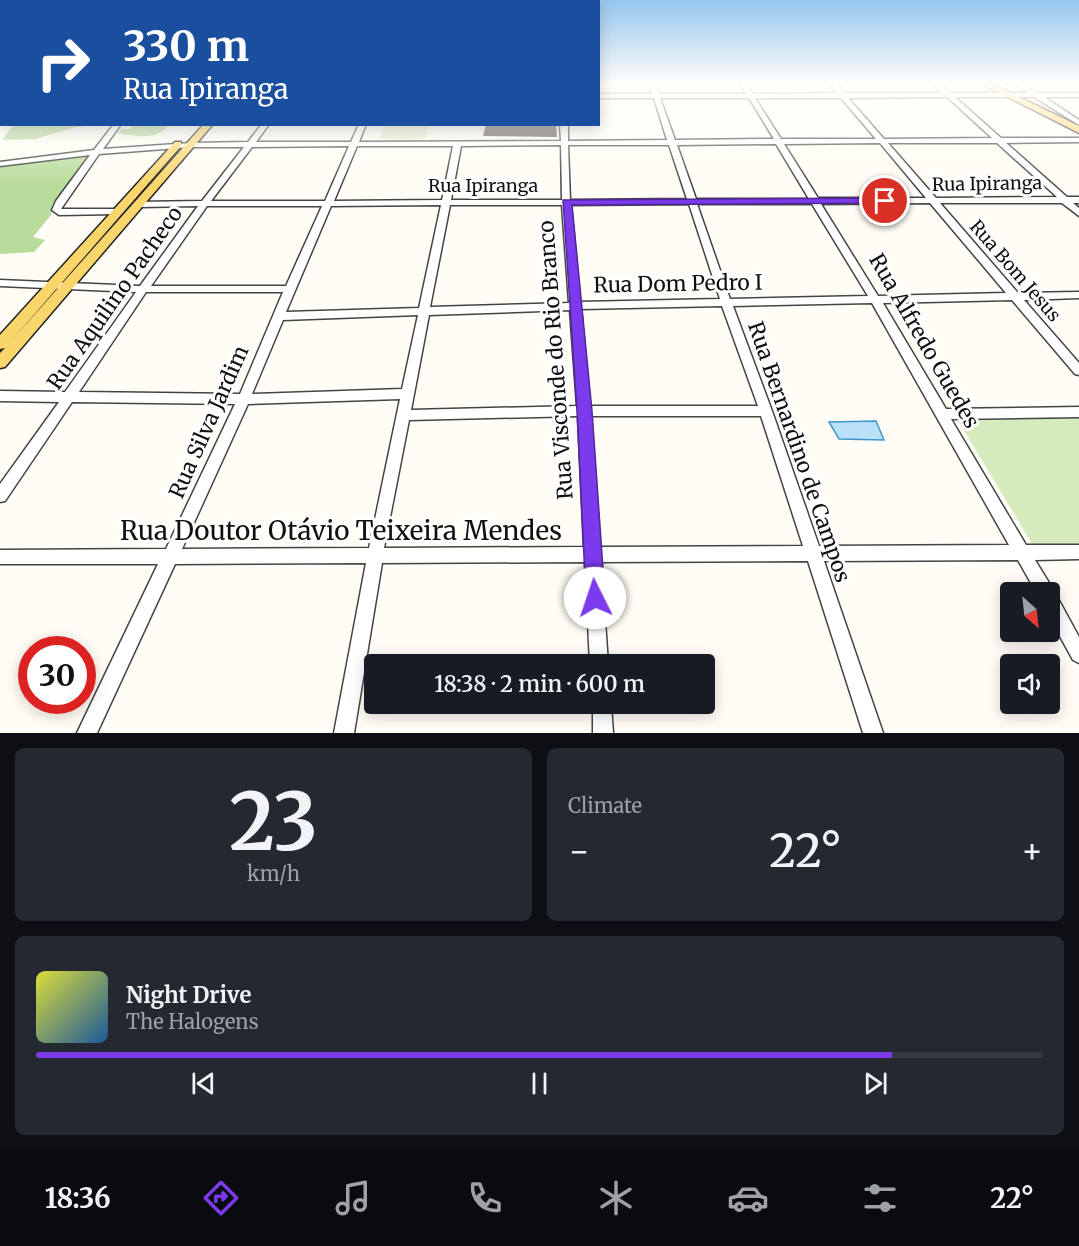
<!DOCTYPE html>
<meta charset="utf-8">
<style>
body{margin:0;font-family:Merriweather,serif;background:#242831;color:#f1f3f6;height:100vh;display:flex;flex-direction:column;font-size:22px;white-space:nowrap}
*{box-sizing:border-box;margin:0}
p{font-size:20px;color:#9ea1a6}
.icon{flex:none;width:33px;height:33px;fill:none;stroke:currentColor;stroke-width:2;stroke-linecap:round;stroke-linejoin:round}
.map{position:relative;height:733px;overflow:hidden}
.panel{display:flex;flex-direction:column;gap:15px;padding:15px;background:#0d0f14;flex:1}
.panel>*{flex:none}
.banner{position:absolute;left:0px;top:0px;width:600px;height:126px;box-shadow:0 3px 15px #0003;background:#1a4fa0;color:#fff;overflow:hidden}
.needle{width:39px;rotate:153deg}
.fabs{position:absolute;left:1000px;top:582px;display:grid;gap:12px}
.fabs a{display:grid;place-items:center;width:60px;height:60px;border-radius:6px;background:#171b24;box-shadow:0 3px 15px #0003;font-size:30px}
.speed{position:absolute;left:18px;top:636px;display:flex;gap:12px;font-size:30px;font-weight:700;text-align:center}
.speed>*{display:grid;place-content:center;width:78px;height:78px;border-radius:50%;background:#171b24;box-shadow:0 3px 15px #0003;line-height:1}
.speed .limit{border:9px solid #d22;background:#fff;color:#111}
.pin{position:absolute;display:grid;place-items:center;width:51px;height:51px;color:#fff;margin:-26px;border:3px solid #fff;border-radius:50%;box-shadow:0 2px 6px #0007}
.me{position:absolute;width:66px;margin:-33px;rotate:356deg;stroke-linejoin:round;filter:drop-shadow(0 0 4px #0008)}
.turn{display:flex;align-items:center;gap:21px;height:126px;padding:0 24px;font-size:27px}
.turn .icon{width:78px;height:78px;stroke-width:2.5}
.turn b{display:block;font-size:42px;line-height:51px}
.big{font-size:45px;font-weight:600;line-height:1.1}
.panel .widget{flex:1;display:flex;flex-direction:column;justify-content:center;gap:9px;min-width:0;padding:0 21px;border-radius:9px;background:#242831}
.panel .dial{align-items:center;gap:0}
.dial b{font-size:78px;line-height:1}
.song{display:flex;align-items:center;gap:18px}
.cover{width:72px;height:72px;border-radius:9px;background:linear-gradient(135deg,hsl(60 70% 55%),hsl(210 70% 35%))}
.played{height:6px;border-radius:3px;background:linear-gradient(90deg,#7c3aed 85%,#363941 85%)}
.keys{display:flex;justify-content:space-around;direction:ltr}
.heat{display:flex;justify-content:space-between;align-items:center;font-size:33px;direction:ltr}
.panel .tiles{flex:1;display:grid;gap:15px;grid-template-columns:1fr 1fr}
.widget:last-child{grid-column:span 2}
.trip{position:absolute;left:364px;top:654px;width:351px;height:60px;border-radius:6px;background:#171b24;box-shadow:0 3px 15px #0003;font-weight:600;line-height:60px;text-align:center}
.tab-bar{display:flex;height:96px;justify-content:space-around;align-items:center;background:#090b0e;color:#9ea1a6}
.tab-bar .icon{width:42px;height:42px}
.tab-bar .current{color:#7c3aed}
.tab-bar b{font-size:27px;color:#f1f3f6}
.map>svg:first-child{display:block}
.green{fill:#d5ebbd}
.forest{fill:#b9dc9c}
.pitch{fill:#e6f2cf}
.water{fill:#b9e0f7;stroke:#3f96cf;stroke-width:1.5}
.building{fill:#5a524d}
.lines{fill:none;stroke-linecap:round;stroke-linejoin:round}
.minor-casing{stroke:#444;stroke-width:3}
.major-casing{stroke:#222;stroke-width:3}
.minor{fill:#fff;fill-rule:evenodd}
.major{fill:#f9d66b;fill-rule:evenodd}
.route{fill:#7c3aed;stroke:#51269a;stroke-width:1.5}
.labels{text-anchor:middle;stroke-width:6;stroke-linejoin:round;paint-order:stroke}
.far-street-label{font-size:18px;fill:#111;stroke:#fff}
.street-label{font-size:21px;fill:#111;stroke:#fff}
.near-street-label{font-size:26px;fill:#111;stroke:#fff}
</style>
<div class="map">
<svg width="1079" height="733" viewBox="0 0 1079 733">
<rect width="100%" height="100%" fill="#fffdf5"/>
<path class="green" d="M1079,416V546L1034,547L956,417Z"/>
<path class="forest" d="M21,125V124L99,125L76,127L35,139L2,140L13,126Z
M139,125V124L169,125C157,141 135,136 117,133L122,129H130L131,126Z
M94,154L52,205L51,215L33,237L45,240L34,252L0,254V166Z"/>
<path class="pitch" d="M385,125V124L428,125L425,139H379Z"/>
<path class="water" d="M876,421L884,440L839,439L829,422Z"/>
<path class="building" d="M486,124H556L557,137L483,136Z"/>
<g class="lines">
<g class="minor-casing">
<path id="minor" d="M649,83H655L659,94H746L740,83H746L753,94L837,93L829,83H835L845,93H942L932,83H939L950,93H1028L1014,83H1021L1037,93H1079V97H1044L1079,120V125L1034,97H955L1001,138H1079V142L1006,143L1067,197H1079V203H1073L1079,208V216L1062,203H940L1018,293L1079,292V298L1024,300L1079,363V375L1075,374L1012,300L883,303L946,409L1079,407V417L951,419L1026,545H1079V559L1035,560L1051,586L1052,594L1056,595L1079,637V663L1073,660L1050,618V592H1036L1018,560L824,561L883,733H863L808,561L601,562L608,664H590L585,562L382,563L354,733H334L366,563L175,564L97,733H77L158,564H0V550L166,549L235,404L72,402L5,501L0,502V484L59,402L0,401V391L65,392L136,292L0,286V280L140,286L198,206L140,207L137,206V202L202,201L244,147H191L99,154L61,209H120L122,211L117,214L59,215L52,210L56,201L90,155L0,166V162L94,150L114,124H121L103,149L191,143L248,142L262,124H269L256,142H351L359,124H366L359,142L561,141L560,124H568V141L667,140L654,98H598V94H652ZM947,97L992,138L884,139L848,98ZM660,98H749L774,139L675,140ZM755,98H841L876,139H781ZM880,143L926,198H818L784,144ZM888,143H997L1057,197L936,198ZM776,144L809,199H696L677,145ZM561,145L562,200H451L461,146ZM568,145H669L687,199L570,200ZM349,146L325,201H211L252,147ZM357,146H453L442,200L334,201ZM930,203L1006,293L878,296L821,204ZM689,204L720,299L580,302L571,205ZM697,204H812L868,296L730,299ZM441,205L419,308L286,312L331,206ZM450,205H562L569,303L430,307ZM207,206H322L286,286H151ZM146,292H283L240,394L79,392ZM872,303L1009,545L819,546L772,411L733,306ZM722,306L758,406H590L581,309ZM570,310L577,406L411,410L429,315ZM418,315L402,389L252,394L283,320ZM400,399L369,548L182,549L248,404ZM578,416L584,547L384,548L409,420ZM591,416H761L803,546L600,547Z
M0,85H2V89H0Z
M593,704H611L613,733H593Z"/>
</g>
<g class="major-casing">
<path id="major" d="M980,83H990L1079,126V133Z
M204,124H213L5,367L0,368V353L5,348L0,349V335L175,142H181V146L11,341Z"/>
</g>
<use href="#minor" class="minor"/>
<use href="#major" class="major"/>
</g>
<linearGradient id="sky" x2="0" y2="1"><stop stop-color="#95c6ee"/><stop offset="0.45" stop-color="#fffefa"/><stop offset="1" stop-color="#fffefa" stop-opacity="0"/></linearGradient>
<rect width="1079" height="185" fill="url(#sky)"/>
<path class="route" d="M885,198L890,201L889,203L572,205L592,411L605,598L602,605L595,608L589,605L586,598L577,411L563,200Z"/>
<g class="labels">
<g class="far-street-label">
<text transform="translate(987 184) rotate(-1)" y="6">Rua Ipiranga</text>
<text x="483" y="192">Rua Ipiranga</text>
<text transform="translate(1015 271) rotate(49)" y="6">Rua Bom Jesus</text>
</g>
<g class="street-label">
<text transform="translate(678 284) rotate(-1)" y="7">Rua Dom Pedro I</text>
<text transform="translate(115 298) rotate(-55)" y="7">Rua Aquilino Pacheco</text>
<text transform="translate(924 341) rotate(60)" y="7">Rua Alfredo Guedes</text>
<text transform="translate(556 360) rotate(-94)" y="7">Rua Visconde do Rio Branco</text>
<text transform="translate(209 422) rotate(-66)" y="7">Rua Silva Jardim</text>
<text transform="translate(799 452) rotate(71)" y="7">Rua Bernardino de Campos</text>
</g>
<g class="near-street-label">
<text x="341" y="540">Rua Doutor Otávio Teixeira Mendes</text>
</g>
</g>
</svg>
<div class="fabs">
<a><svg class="needle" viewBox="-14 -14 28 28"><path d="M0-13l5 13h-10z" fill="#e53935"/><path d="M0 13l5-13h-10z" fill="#9ea1a6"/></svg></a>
<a><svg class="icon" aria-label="sound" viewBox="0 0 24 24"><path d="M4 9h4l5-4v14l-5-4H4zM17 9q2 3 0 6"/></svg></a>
</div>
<div class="speed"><div class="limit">30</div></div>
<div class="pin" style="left:885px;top:201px;background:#d93025"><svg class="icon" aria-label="arrive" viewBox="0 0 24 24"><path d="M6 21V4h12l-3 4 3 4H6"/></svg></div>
<svg class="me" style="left:595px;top:598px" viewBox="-20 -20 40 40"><circle r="19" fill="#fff"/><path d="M0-13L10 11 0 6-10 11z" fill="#7c3aed"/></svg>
<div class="trip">18:38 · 2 min · 600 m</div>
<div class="banner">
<div class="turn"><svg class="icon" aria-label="right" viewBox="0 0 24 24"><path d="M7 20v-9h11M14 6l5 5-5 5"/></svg><div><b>330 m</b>Rua Ipiranga</div></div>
</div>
</div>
<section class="panel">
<div class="tiles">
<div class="widget dial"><b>23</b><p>km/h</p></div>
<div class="widget"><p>Climate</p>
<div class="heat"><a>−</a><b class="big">22°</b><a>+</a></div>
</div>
<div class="widget">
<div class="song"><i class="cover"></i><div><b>Night Drive</b><p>The Halogens</p></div></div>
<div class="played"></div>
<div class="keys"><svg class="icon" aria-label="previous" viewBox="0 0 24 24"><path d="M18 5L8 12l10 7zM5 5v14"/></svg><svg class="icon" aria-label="pause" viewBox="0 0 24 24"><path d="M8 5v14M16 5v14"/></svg><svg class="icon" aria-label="next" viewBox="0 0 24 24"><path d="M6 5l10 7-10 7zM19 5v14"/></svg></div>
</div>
</div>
</section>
<nav class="tab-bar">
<b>18:36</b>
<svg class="icon current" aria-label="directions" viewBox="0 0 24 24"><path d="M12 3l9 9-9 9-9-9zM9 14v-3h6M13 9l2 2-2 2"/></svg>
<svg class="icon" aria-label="music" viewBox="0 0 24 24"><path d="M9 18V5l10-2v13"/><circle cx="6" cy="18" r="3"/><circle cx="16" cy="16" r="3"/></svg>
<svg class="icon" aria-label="phone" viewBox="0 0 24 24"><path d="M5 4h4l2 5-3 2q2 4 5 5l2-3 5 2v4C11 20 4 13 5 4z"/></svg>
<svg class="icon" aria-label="climate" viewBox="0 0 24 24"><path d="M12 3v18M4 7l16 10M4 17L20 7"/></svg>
<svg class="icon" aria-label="car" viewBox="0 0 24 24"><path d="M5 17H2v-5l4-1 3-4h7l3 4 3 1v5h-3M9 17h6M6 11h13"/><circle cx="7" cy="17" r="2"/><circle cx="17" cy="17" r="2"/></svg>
<svg class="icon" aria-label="filters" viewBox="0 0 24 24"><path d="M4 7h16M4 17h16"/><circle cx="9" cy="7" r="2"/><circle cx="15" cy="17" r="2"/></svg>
<b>22°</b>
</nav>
